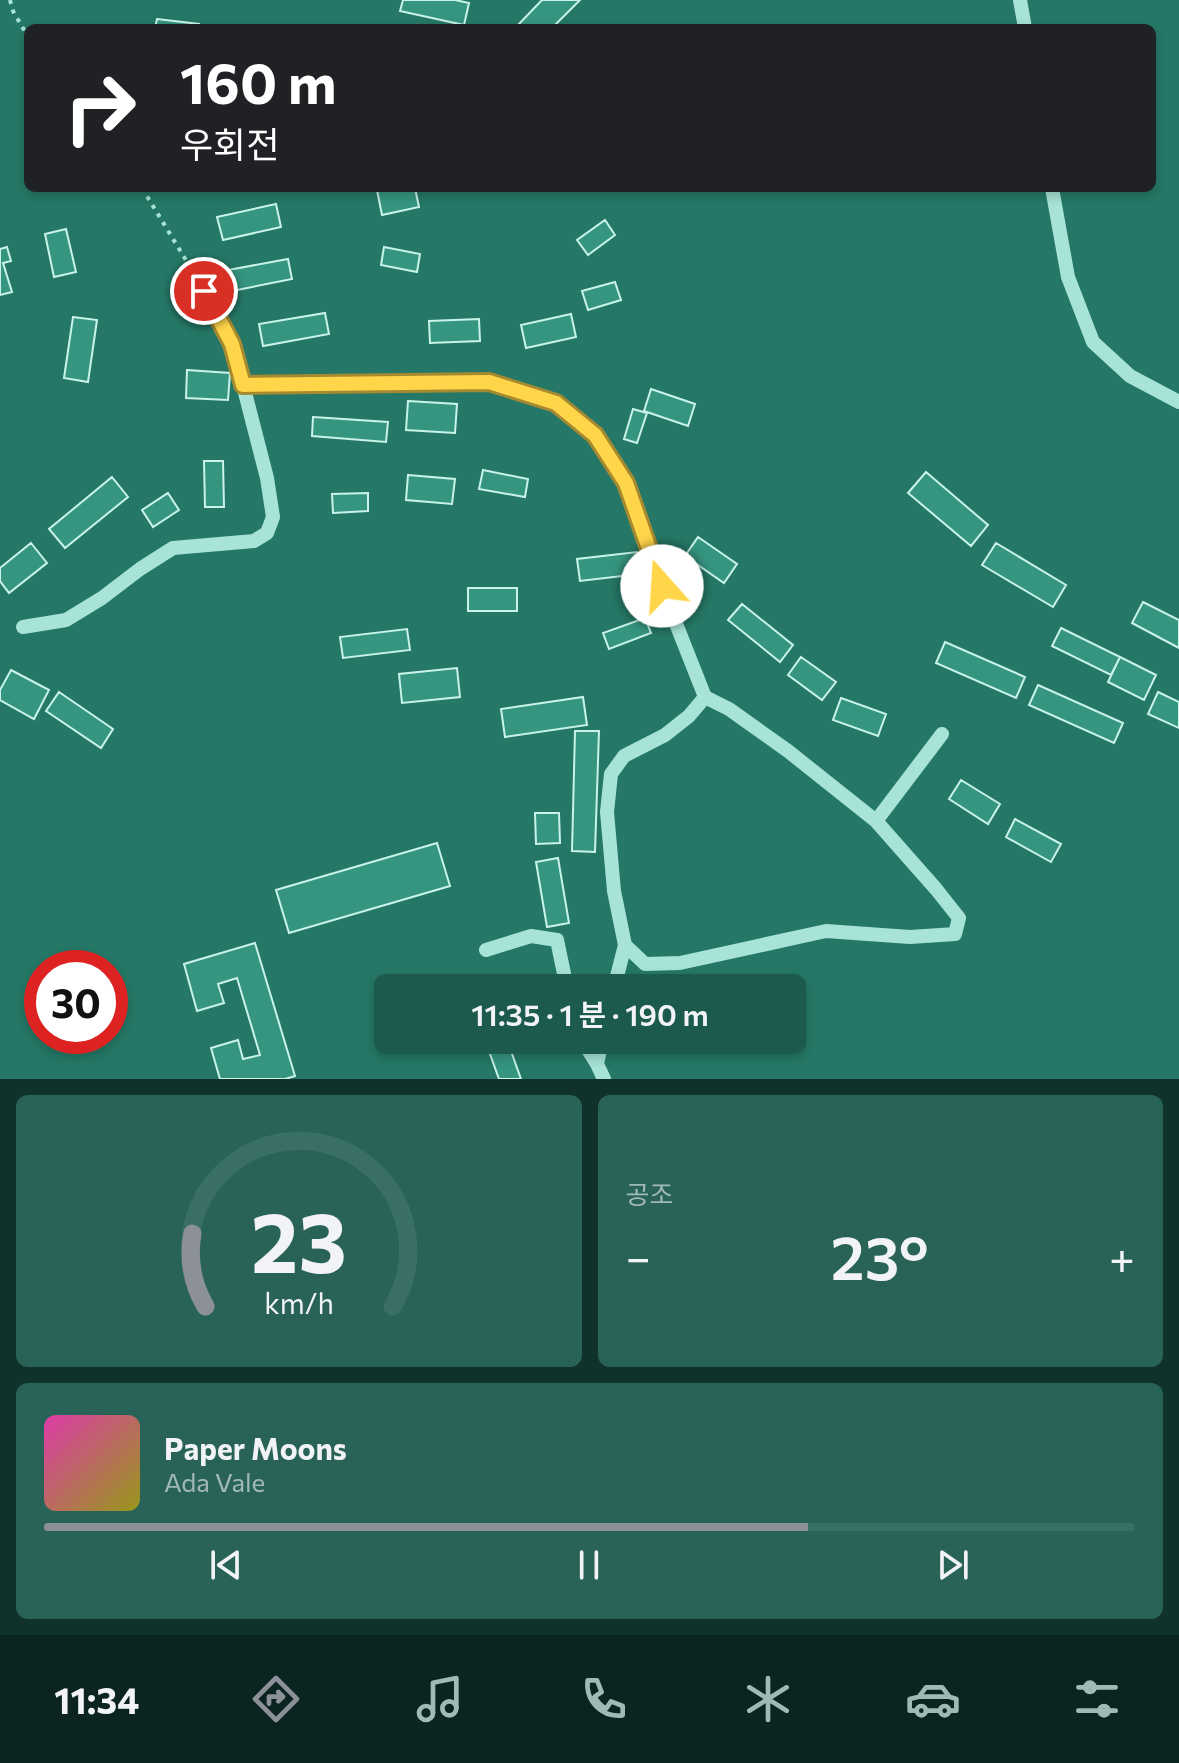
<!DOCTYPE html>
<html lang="ko">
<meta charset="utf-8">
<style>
body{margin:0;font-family:Commissioner,"Noto Sans KR",sans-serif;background:#296357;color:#f1f3f6;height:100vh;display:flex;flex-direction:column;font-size:30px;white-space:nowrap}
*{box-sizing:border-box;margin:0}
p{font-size:26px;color:#a0b9b6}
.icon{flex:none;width:44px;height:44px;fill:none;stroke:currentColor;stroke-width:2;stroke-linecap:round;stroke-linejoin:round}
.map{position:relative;height:1079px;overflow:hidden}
.panel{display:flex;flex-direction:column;gap:16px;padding:16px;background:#0f322a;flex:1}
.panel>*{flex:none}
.top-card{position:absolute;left:24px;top:24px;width:1132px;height:168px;border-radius:12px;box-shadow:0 4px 12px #0003;background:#202124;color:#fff;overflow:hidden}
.speed{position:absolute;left:24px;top:950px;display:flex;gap:16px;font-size:40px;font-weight:700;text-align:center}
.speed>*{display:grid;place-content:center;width:104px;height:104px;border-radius:50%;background:#1c5a4d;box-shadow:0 4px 12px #0003;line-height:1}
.speed .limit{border:12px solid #d22;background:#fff;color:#111}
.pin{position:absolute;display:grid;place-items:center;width:68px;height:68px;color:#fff;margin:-34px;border:4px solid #fff;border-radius:50%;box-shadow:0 2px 8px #0007}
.me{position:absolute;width:88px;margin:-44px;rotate:341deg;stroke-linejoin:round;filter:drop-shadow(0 0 6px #0008)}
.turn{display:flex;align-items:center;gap:28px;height:168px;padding:0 24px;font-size:36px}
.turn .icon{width:104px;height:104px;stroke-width:2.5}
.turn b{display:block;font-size:56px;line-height:68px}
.big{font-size:60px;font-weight:600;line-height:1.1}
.panel .widget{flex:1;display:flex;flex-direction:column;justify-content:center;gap:12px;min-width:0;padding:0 28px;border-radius:12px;background:#296357}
.panel .dial{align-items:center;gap:0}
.dial svg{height:208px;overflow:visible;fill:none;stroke:#3a6f65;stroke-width:7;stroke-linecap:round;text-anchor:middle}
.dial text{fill:#f1f3f6;stroke:none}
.song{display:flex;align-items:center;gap:24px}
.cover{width:96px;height:96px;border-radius:12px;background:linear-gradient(135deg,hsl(320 70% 55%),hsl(60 70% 35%))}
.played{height:8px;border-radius:4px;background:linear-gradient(90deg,#8c9099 70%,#3a6f65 70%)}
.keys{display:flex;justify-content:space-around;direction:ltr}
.heat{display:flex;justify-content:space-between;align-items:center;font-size:44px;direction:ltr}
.panel .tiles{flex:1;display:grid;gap:16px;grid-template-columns:1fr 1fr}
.widget:last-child{grid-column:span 2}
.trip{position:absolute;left:374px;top:974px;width:432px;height:80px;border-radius:12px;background:#1c5a4d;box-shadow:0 4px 12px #0003;font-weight:600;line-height:80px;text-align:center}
.menu{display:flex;height:128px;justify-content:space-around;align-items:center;background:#0b241f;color:#a0b9b6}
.menu .icon{width:56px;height:56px}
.menu .selected{color:#8c9099}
.menu b{font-size:36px;color:#f1f3f6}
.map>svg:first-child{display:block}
.building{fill:#359580;stroke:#c9f3e9;stroke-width:2}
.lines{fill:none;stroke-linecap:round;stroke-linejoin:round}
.path{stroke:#a7e3d6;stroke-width:4;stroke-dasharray:4 6;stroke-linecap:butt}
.minor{stroke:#a7e3d6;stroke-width:14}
.route-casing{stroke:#a68a30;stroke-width:20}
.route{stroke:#ffd54a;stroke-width:14}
</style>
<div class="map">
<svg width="1179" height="1079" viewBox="0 0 1179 1079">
<rect width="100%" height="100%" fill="#257867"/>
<path class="building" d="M403,0H455L469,3L464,25L400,11Z
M542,0H580L552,28H515Z
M157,19L199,24V28H155Z
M388,188H415L419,207L382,215L377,190Z
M276,204L281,227L223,240L217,217Z
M605,220L615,235L588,255L577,240Z
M66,229L76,272L54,277L45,234Z
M7,247L11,261L3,263L12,292L0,295V249Z
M384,247L420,254L417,272L381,265Z
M288,259L292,279L232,291L228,270Z
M615,282L621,300L588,310L582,291Z
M325,313L329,334L263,346L259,324Z
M571,314L576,337L526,348L521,325Z
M73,317L97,320L88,382L64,378Z
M479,319L480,341L430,343L429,321Z
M187,370L230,373L228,400L186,398Z
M651,389L695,404L688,426L644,411Z
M408,401L457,404L455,433L406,430Z
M633,409L647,413L637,443L624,439Z
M313,417L388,422L386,442L312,436Z
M204,461H223L224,507H205Z
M483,470L528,479L525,497L479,489Z
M926,472L988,525L971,546L908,493Z
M408,475L455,479L452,504L406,500Z
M112,477L128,497L65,548L49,529Z
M168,493L179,510L153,527L142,510Z
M368,493V511L333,513L332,494Z
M698,537L737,564L724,583L685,556Z
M31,543L47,563L9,593L0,581V568Z
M996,543L1066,585L1053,607L982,565Z
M637,552L639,574L580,581L577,559Z
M468,588H517V611H468Z
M1143,602L1179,620V648L1132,623Z
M742,604L793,645L780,662L728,620Z
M645,618L651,633L609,649L603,633Z
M1061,628L1120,657L1111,675L1052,646Z
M407,629L410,650L343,658L340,637Z
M945,642L1025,677L1016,698L936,663Z
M801,657L836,682L822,700L788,675Z
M1120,657L1156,675L1144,700L1108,682Z
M457,668L460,697L402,703L399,674Z
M11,670L49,690L34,719L0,700V690Z
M1038,685L1123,723L1114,743L1029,705Z
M59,692L113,729L101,748L46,711Z
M1158,692L1179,702V728L1148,714Z
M583,697L587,725L505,737L501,709Z
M841,698L886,714L878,736L833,720Z
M575,731H599L595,852L572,851Z
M961,780L1000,804L988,824L949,799Z
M535,813H559L560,843L536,844Z
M1015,819L1061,844L1051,862L1006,837Z
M437,843L450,886L289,933L276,890Z
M558,858L569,923L547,927L536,862Z
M255,943L295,1076L285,1079H220L211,1048L238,1040L243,1059L260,1055L237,978L218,984L224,1003L197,1011L184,964Z
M485,1040H507L521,1079H499Z"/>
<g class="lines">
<path class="path" d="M10,0L13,11L28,37
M142,188L195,275"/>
<path class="minor" d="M1020,0L1025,28
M1052,188L1068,277L1093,342L1130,376L1179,402
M243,385L489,382L556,403L595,435L626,483L671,611L705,697L689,716L665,735L624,756L611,774L607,812L614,891L625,945L614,988
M23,627L66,620L102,598L140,569L173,548L254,541L267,533L273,517L267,478L243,385L232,344L204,291
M876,821L942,734
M625,945L645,964L680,963L826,931L910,937L955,934L959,918L936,889L876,821L788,751L729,709L705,697
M486,950L531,936L557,940L567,988
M582,1040L597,1064
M602,1040L597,1064L604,1079"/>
</g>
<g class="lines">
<g class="route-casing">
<path id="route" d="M204,291L232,344L243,385L489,382L556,403L595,435L626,483L662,586"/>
</g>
<use href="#route" class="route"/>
</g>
</svg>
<div class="speed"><div class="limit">30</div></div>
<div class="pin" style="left:204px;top:291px;background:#d93025"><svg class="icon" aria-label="arrive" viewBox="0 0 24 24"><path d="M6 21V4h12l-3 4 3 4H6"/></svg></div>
<svg class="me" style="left:662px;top:586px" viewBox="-20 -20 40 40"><circle r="19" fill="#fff"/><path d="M0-13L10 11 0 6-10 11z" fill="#ffd54a"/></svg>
<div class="trip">11:35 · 1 분 · 190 m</div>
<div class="top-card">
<div class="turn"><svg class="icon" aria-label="right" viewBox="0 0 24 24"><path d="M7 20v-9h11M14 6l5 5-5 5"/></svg><div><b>160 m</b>우회전</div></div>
</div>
</div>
<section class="panel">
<div class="tiles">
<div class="widget dial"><svg viewBox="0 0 100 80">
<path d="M14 69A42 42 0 1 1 86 69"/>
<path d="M14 69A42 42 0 0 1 9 41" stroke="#8c9099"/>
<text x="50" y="56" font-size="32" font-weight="700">23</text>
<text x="50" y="72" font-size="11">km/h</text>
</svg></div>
<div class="widget"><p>공조</p>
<div class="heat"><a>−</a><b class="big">23°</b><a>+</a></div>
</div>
<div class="widget">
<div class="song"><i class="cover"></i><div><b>Paper Moons</b><p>Ada Vale</p></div></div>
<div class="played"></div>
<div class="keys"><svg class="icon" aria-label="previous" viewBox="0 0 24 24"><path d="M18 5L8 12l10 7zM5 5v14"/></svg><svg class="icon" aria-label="pause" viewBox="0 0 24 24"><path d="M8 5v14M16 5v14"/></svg><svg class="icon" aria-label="next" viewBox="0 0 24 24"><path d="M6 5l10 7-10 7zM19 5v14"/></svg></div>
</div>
</div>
</section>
<nav class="menu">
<b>11:34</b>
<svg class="icon selected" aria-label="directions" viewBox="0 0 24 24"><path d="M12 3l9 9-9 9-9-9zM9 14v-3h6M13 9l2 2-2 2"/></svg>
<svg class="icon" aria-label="music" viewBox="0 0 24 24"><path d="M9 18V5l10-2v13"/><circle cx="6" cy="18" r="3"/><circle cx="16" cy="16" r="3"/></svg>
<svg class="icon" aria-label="phone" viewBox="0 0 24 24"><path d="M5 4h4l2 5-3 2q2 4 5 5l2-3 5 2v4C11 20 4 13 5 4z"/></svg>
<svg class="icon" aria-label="climate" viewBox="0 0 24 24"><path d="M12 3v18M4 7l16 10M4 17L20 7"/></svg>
<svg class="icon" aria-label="car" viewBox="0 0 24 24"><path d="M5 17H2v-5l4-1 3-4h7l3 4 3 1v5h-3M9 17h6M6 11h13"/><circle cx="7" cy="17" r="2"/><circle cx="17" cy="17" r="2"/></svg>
<svg class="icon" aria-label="filters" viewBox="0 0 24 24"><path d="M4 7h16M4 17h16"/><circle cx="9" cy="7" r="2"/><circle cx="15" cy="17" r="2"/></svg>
</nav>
